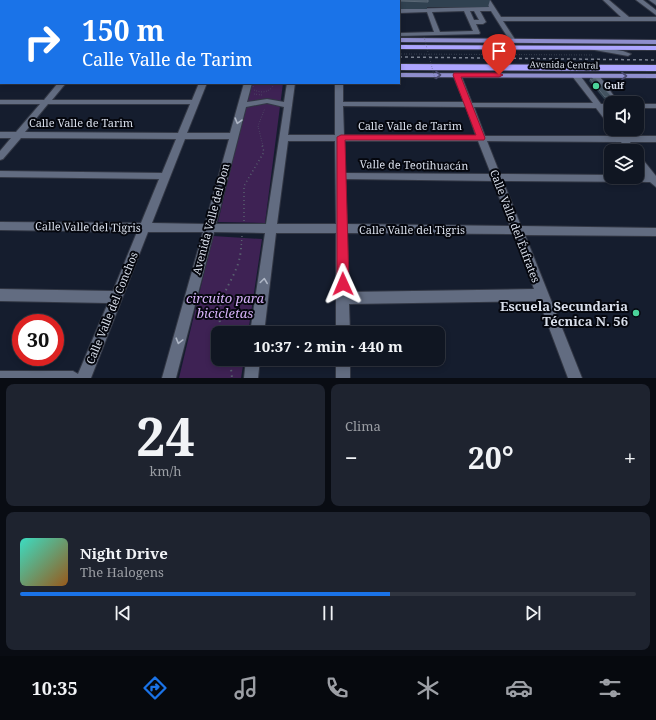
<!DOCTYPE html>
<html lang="es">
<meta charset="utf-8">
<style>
body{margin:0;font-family:"Noto Serif",serif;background:#1e232f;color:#f1f3f6;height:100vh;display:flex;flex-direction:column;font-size:15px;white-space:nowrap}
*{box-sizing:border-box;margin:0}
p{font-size:13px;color:#9c9fa5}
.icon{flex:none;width:22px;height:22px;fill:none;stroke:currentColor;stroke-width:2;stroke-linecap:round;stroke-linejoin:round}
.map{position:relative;height:378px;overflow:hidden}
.panel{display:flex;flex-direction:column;gap:6px;padding:6px;background:#090c13;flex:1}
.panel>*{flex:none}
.guide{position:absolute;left:0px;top:0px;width:400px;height:84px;box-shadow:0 2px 6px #0003,0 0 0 1px #303540;background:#1a73e8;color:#fff;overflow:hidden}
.controls{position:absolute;left:604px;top:96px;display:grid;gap:8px}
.controls a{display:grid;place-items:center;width:40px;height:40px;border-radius:8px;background:#101622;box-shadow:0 2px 6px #0003,0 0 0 1px #303540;font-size:20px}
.speed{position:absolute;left:12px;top:314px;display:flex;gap:8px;font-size:20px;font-weight:700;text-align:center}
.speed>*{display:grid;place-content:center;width:52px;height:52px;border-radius:50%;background:#101622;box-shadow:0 2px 6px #0003,0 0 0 1px #303540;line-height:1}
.speed .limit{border:6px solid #d22;background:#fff;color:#111}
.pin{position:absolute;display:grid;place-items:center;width:34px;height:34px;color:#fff;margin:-41px -17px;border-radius:50% 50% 50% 0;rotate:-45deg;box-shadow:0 0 4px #0007}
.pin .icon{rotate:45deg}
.me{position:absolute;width:44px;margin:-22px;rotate:359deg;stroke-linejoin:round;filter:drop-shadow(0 0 3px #0008)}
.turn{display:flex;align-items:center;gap:14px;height:84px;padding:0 16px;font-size:18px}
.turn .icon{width:52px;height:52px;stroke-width:2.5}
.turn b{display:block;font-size:28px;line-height:34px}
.big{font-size:30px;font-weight:700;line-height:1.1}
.panel .card{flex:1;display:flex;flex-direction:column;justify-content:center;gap:6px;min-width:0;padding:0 14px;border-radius:8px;background:#1e232f}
.panel .dial{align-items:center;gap:0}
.dial b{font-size:52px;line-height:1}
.song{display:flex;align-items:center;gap:12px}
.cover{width:48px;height:48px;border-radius:6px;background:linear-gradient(135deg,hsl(170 70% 55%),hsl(30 70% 35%))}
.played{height:4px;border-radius:2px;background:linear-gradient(90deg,#1a73e8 60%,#303540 60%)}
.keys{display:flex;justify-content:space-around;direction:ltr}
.heat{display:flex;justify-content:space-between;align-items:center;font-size:22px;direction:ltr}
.panel .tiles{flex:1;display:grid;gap:6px;grid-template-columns:1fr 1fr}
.card:last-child{grid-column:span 2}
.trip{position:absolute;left:211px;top:326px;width:234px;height:40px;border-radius:8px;background:#101622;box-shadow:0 2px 6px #0003,0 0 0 1px #303540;font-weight:700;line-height:40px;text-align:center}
.tabs{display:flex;height:64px;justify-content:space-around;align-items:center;background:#06090e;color:#9c9fa5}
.tabs .icon{width:28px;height:28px}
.tabs .on{color:#1a73e8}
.tabs b{font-size:18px;color:#f1f3f6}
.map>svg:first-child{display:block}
.green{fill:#3e2254}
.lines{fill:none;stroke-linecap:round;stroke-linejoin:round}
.minor-casing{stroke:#323744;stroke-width:2}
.major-casing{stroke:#323744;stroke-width:2}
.highway-casing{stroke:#323744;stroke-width:2}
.path-far2{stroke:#58606f;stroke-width:1;stroke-dasharray:0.5 2;stroke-linecap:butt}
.path-far1{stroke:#58606f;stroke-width:1.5;stroke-dasharray:1 3;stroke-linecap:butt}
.path{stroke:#58606f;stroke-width:2;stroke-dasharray:1.5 4;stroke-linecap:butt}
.minor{fill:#626c81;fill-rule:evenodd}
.major{fill:#8f8ecd;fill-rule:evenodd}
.highway{fill:#ada5ff;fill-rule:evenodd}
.rail{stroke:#7a8190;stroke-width:1.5;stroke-dasharray:3 3;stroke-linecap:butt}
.path-bridge{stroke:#58606f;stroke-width:1;stroke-dasharray:0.5 2;stroke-linecap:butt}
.wall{fill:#304150}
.building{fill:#425260;stroke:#5a6876}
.oneway{stroke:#4a4a6e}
.oneway2{stroke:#afb7c6}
.route{fill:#e11d48;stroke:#92132f}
.poi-dot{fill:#4bd49b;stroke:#05070e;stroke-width:1.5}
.labels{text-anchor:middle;stroke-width:4;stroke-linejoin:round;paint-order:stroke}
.far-street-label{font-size:9px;fill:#d9dfeb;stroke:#05070e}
.far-poi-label{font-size:9px;font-weight:bold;fill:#d9dfeb;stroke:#05070e;text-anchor:start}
.street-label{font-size:11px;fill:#d9dfeb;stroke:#05070e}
.near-park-label{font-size:13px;font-style:italic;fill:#d6b1f8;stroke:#05070e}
.near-poi-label{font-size:13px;font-weight:bold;fill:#d9dfeb;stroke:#05070e;text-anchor:end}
</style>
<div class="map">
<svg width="656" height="378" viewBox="0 0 656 378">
<rect width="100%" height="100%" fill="#151d2e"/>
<path class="green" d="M251,83H283L265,223L218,222Z
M213,236L262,239L248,333H218V359H244L241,378H179Z"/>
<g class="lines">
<g class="minor-casing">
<path id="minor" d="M32,0H40L31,1Z
M139,0H145L138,1Z
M229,0H235V1H229Z
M264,0H270V1H264Z
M279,0H285L278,1Z
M310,0H316V1H310Z
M389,0H395V1H389Z
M484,0H490L501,17H621L603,0H609L629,17H656V21H503L516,41L513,43L510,41L491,11H480L486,22L483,24H476L480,33L479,34L399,36V34L401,33L434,32L427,12L399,13V9L489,7ZM464,11L473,31L440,32L432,12ZM470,11H474L479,20H474Z
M636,0H643L656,10V15Z
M649,0H656V5Z
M0,9H1V13H0Z
M0,34H1V38H0Z
M591,46L623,51L631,54L628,56L589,49L588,48Z
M454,73H460L461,75L472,103H593L572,76L576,74H579L601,104H611V108H605L611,116V125L608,124L596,108L474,107L485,136H617L612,129H620L626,136H656V142H630L637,151H627L621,142L487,141L500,174L611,175V177H637V175H645L637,165V155L640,156L656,176V187L650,182L503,181L521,226L656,228V236L525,235L582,378H568L539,301L349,304L350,333H336V233H276L264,333H250L265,233L214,232L176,378H162L203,232H148L91,378H0V371H73L78,374L108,303L0,301V289L113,291L137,232L0,230V222L141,223L159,179L0,177V171L162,173L176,139L21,138L3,159L0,160V151L11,138H0V132H16L40,104H0V100H44L58,83H66L52,100H192L199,83H207L187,133H230L244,83H252L247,102L267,99L284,102L287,83H295L288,135H335V83H343V102H464L453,75ZM267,103L284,107L266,224H216L246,107ZM48,104H190L178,133L25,132ZM343,106L466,107L476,136L344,135ZM185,139H229L205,224L152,223ZM288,141H335L336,224H277ZM344,141H478L491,174L345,173ZM345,179L493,181L510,226L347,224ZM347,233L514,234L534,289L349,292Z
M592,74H598L619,103H611L591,76Z
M637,104H656V108H637Z
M246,359H260L258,378H244Z
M336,359H350V378H336Z"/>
</g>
<g class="major-casing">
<path id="major" d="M0,36H1V40H0Z
M399,38L656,40V44L399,42Z
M0,70H1V74H0Z
M399,73L656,74V78L399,77Z"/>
</g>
<g class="highway-casing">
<path id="highway" d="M0,42H1V46H0Z
M399,45L656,46V50L399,49Z
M0,61H1V67H0Z
M399,64L656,65V71L399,70Z"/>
</g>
<path class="path-far2" d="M399,54L594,55
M254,90C261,93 268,93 273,86L272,83
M254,94L262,95
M263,146L258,126L265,108"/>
<path class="path-far1" d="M244,221V186L264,152L262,145
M241,249L242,236"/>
<path class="path" d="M222,333C211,294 239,282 241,248
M230,359L232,378"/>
<use href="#minor" class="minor"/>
<use href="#major" class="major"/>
<use href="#highway" class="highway"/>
<path class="rail" d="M9,1L12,0
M399,57L656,60"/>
<path class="path-bridge" d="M424,37L435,79
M253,87L254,83"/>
</g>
<path class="wall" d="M397,0H490L488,7H427V9H400L399,1H398Z
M590,79L612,97L611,99H604L589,81Z"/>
<path class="building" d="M400,0H428V2L401,1Z
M590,79H596L612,97H605Z"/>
<defs><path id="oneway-chevron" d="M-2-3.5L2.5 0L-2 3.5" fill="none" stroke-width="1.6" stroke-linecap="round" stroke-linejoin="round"/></defs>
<g class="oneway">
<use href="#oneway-chevron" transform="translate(438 75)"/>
<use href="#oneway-chevron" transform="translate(624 76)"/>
</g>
<g class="oneway2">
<use href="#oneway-chevron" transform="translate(238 121) rotate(106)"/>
<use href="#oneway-chevron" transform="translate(264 281) rotate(-82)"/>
<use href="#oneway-chevron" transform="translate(179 341) rotate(105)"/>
</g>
<path class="route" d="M454,73H499L503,75L499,77H461L485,138L484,140H345L349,284L347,288L343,289L339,288L337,284V137L341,135H476L453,75Z"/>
<g class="poi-dot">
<circle cx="596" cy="86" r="4"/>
<circle cx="636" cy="313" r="4"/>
</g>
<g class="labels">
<g class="far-street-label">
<text transform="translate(564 65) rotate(1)" y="3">Avenida Central</text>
</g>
<g class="far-poi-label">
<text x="604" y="89">Gulf</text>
</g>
<g class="street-label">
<text x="81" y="127">Calle Valle de Tarim</text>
<text x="410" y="130">Calle Valle de Tarim</text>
<text transform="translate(414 165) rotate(1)" y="4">Valle de Teotihuacán</text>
<text transform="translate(211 219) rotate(-75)" y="4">Avenida Valle del Don</text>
<text transform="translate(515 226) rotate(69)" y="4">Calle Valle del Éufrates</text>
<text transform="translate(88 227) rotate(1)" y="4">Calle Valle del Tigris</text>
<text x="412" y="234">Calle Valle del Tigris</text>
<text transform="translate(112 308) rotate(-68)" y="4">Calle Valle del Conchos</text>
</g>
<g class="near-park-label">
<text x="225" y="303">circuito para<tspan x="225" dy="15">bicicletas</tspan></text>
</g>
<g class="near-poi-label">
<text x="628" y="311">Escuela Secundaria<tspan x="628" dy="15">Técnica N. 56</tspan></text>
</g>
</g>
</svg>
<div class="controls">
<a><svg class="icon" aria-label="sound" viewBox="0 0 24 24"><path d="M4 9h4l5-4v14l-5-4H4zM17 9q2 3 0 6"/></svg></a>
<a><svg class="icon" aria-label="layers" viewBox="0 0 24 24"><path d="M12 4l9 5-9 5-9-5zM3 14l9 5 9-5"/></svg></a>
</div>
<div class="speed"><div class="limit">30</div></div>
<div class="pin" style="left:499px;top:75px;background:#d93025"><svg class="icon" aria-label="arrive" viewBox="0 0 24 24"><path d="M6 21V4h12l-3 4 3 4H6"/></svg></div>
<svg class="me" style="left:343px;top:284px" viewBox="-20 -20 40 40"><path d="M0-17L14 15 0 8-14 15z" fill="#e11d48" stroke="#fff" stroke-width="4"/></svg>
<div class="trip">10:37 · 2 min · 440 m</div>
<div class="guide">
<div class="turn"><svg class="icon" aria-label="right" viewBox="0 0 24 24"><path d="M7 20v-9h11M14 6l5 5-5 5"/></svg><div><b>150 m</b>Calle Valle de Tarim</div></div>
</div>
</div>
<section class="panel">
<div class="tiles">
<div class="card dial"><b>24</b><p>km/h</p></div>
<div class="card"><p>Clima</p>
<div class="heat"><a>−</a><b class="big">20°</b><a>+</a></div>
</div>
<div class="card">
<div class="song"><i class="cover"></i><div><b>Night Drive</b><p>The Halogens</p></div></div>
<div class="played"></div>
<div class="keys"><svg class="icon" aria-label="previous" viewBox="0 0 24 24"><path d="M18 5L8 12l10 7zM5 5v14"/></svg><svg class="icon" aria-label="pause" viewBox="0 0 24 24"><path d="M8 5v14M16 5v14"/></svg><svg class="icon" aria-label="next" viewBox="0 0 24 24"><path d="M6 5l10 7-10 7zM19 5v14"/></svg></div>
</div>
</div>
</section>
<nav class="tabs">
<b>10:35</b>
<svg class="icon on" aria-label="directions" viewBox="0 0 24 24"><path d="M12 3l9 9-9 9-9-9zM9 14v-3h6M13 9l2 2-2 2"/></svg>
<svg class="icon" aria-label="music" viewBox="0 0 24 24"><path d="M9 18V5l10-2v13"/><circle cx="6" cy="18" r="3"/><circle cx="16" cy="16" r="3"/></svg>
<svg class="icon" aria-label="phone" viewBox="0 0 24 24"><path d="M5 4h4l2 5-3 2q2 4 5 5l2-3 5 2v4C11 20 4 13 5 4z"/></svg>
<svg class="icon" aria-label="climate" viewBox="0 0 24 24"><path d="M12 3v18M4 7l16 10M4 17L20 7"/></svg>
<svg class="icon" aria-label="car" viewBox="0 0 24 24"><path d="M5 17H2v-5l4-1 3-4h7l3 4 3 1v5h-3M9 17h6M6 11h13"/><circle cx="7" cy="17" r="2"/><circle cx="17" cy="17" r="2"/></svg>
<svg class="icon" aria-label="filters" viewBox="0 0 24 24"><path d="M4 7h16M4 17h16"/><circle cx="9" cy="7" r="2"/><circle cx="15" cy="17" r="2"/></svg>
</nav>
